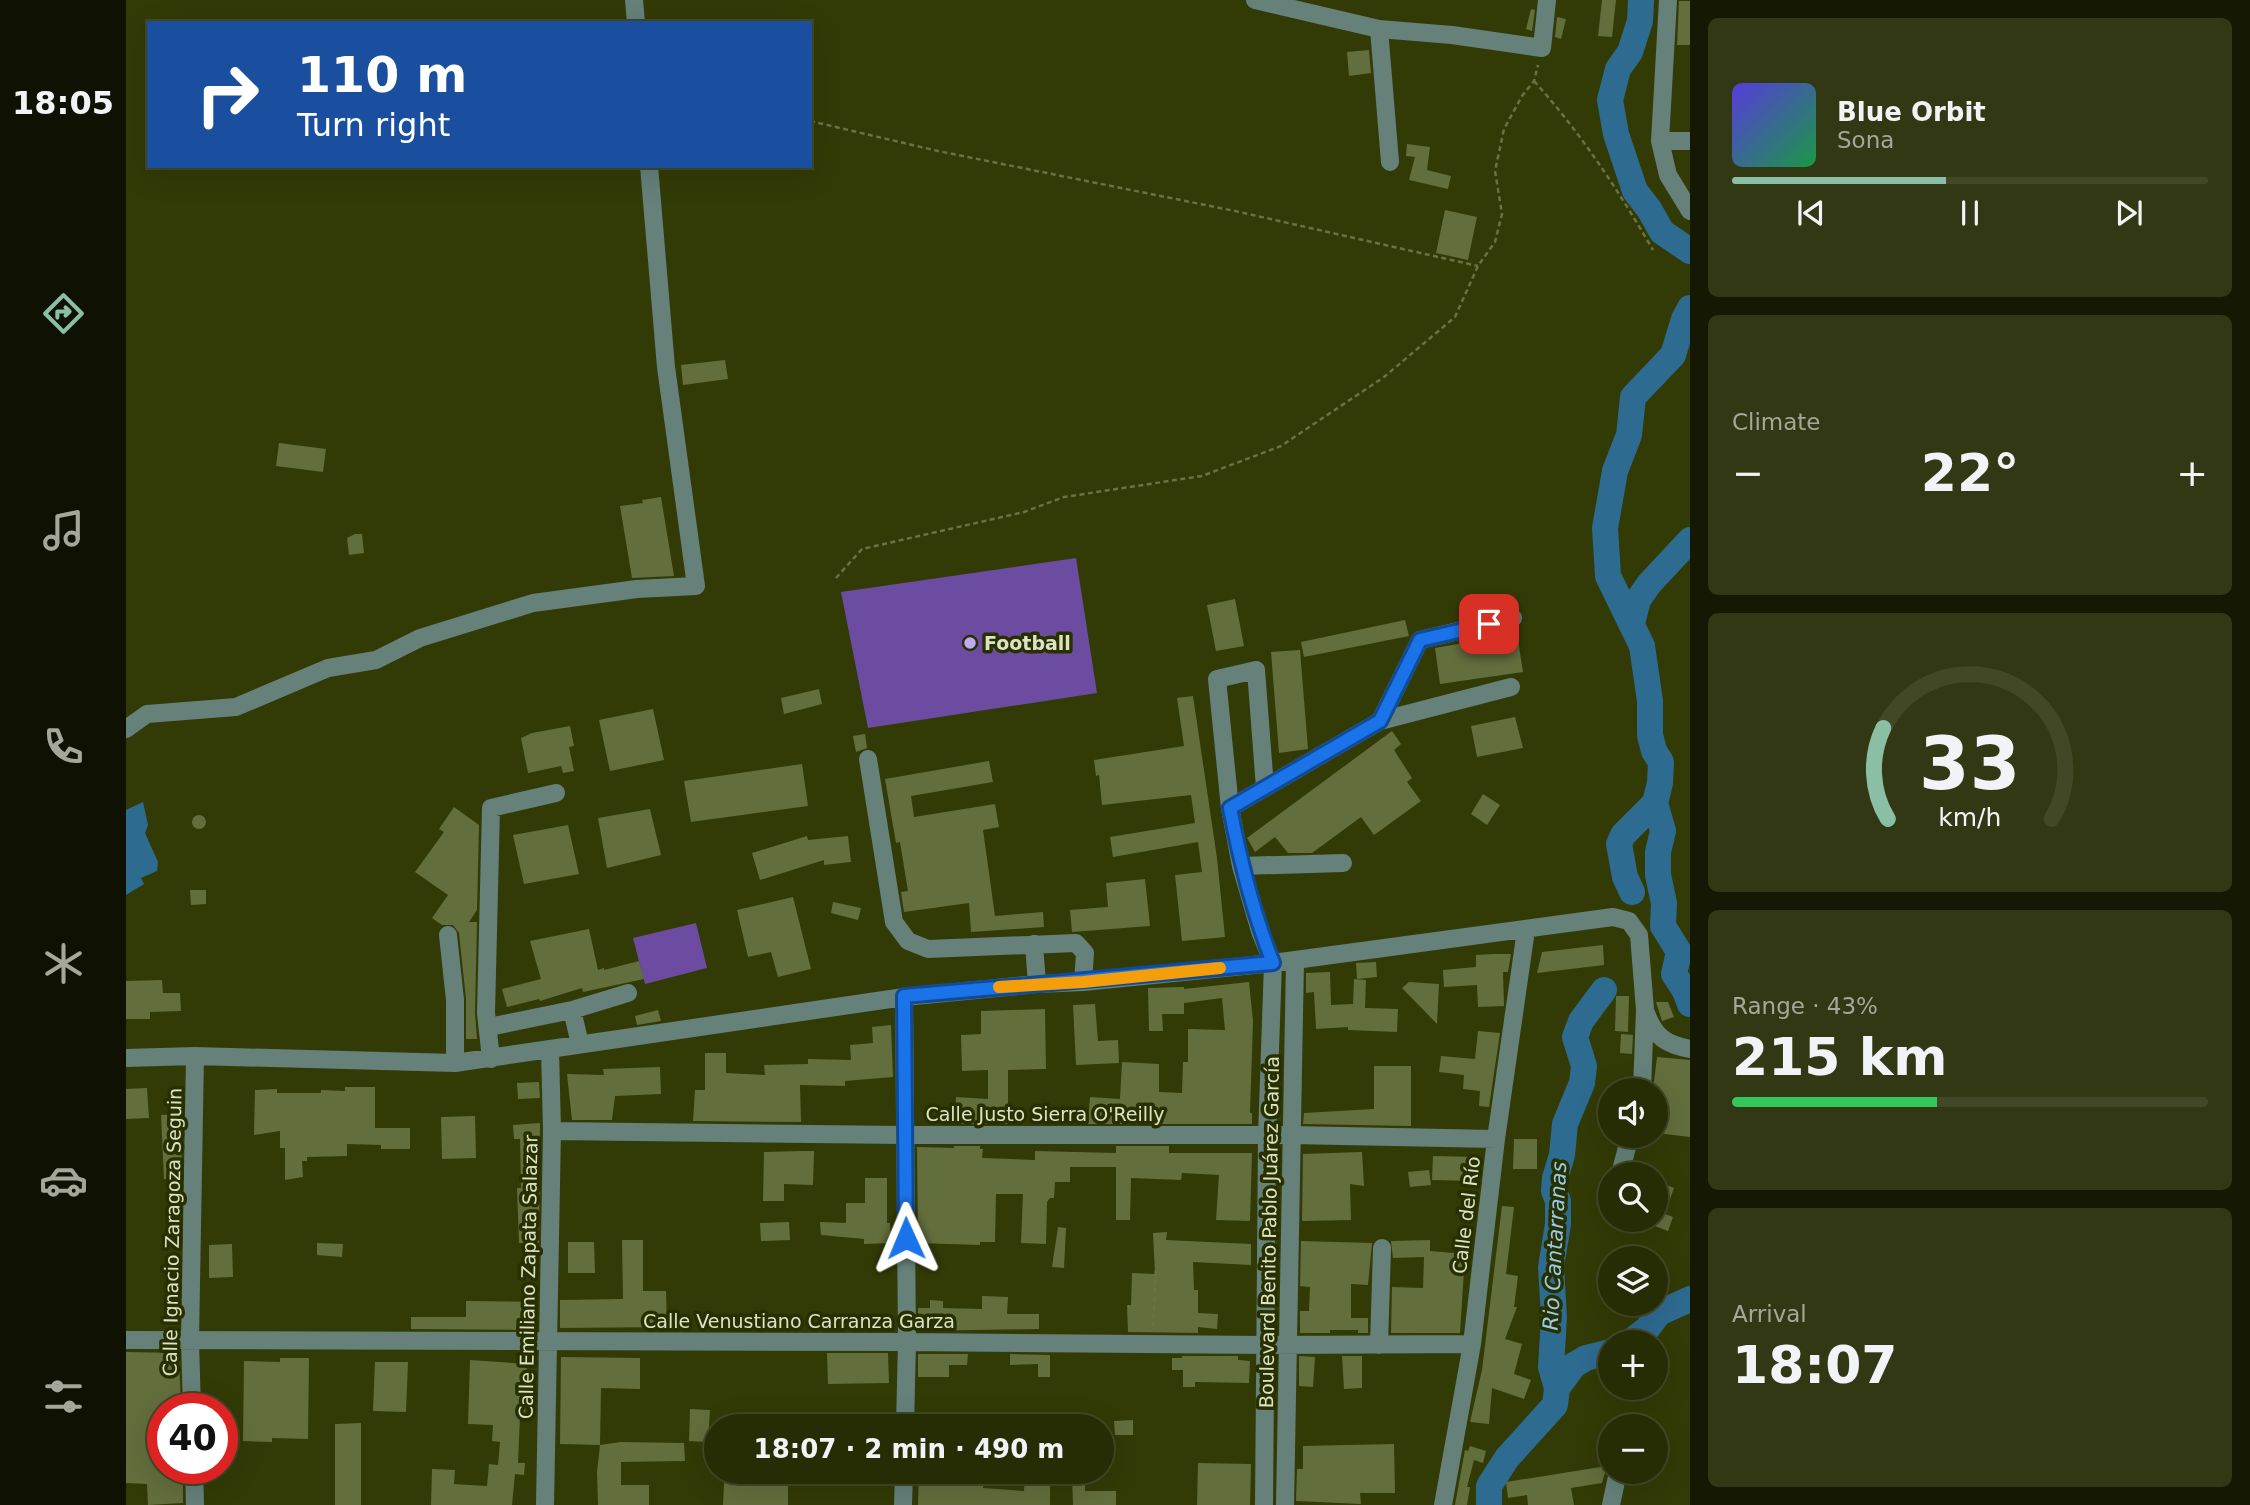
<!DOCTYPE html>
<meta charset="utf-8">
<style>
body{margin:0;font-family:"DejaVu Sans",sans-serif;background:#323813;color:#f1f3f6;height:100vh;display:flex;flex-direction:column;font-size:26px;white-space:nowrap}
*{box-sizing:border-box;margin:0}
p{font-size:23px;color:#a4a79a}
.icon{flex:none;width:38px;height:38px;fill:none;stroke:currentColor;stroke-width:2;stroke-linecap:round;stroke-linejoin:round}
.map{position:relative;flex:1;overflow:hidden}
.sheet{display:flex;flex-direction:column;gap:18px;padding:18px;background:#151802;width:560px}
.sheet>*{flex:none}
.hud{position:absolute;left:21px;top:21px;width:665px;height:147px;border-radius:0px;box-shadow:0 7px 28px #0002,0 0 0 2px #424826;background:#1a4fa0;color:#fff;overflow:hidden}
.buttons{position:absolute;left:1472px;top:1078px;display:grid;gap:14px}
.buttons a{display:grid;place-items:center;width:70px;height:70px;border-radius:50%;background:#262c04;box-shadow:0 7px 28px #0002,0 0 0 2px #424826;font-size:35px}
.speed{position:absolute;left:21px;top:1393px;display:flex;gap:14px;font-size:35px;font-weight:700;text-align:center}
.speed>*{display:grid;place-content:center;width:91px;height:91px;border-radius:50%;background:#262c04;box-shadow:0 7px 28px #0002,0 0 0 2px #424826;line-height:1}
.speed .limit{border:10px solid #d22;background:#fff;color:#111}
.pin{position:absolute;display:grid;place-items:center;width:60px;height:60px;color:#fff;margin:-30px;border-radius:14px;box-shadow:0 4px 10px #0006}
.me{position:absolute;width:77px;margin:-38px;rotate:359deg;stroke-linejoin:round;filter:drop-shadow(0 0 5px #0008)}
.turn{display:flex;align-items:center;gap:24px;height:147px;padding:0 35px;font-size:32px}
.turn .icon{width:91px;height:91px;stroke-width:2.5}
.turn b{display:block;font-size:49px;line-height:60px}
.big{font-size:52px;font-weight:800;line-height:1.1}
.sheet .card{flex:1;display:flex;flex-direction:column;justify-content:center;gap:10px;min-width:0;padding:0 24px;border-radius:10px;background:#323813}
.sheet .dial{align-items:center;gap:0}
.dial svg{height:182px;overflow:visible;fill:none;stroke:#424826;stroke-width:7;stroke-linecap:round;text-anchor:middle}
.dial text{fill:#f1f3f6;stroke:none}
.song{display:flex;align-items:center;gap:21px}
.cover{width:84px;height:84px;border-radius:10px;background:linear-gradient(135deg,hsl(250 70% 55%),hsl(140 70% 35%))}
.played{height:7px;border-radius:4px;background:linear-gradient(90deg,#8abfa5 45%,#424826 45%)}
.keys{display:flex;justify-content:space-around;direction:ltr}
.heat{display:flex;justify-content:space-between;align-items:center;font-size:38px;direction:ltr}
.charge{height:10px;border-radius:5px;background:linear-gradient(90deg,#34c759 43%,#424826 0)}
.trip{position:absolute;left:578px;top:1414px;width:410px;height:70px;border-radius:35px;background:#262c04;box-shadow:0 7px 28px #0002,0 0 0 2px #424826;font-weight:800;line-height:70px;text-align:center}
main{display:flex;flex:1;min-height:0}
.menu{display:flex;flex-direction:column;width:126px;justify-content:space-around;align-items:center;background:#0f1202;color:#a4a79a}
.menu .icon{width:49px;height:49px}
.menu .active{color:#8abfa5}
.menu b{font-size:32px;color:#f1f3f6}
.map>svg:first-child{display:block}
.green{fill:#6c4ca0}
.water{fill:#2e6b91}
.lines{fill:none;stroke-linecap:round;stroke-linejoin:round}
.river{stroke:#2e6b91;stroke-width:26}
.building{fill:#636e3d}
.path{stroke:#697145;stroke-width:2.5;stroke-dasharray:5 3.5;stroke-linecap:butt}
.minor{stroke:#65817a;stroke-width:18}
.route-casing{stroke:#114b97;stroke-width:18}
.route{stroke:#1a73e8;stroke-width:12}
.slow{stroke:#f59e0b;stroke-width:12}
.poi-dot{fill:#c1a8f3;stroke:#283000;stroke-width:2.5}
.labels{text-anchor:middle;stroke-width:7;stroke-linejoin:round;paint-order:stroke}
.poi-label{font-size:19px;font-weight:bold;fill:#dbe2c7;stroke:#283000;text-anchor:start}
.street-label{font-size:19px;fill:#dbe2c7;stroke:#283000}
.water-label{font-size:21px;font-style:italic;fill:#9acbed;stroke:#283000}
</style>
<main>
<nav class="menu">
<b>18:05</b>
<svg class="icon active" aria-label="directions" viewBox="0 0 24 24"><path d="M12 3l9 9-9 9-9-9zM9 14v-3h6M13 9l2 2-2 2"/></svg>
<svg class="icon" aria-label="music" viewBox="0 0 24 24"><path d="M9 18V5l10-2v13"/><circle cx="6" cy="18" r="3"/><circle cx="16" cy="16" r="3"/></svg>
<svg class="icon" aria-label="phone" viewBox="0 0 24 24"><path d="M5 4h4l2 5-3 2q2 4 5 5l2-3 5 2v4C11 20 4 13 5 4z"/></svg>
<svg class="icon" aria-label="climate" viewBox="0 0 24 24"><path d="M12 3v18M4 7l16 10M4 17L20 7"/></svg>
<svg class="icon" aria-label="car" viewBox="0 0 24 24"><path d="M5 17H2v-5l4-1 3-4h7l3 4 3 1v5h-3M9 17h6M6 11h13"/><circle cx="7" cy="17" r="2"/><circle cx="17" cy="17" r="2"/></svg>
<svg class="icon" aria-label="filters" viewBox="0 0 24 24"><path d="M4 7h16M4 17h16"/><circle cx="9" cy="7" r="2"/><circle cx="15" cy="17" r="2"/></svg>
</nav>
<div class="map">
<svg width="1564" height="1505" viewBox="0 0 1564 1505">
<rect width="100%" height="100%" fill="#323b06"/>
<path class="green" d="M950,558L971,693L742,728L715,592Z
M570,923L581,968L519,984L507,938Z"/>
<path class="water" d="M17,802L22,825L19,833L32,862L31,871L15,878L18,884L0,895V810Z"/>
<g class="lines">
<path class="river" d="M1515,0L1514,21L1504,52L1492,69L1484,100L1490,134L1509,191L1523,209L1536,232L1564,251
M1506,623L1512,600L1523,584L1564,540
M1529,803L1537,831L1532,852V875L1538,903L1537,926L1553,952L1548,974L1559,991L1564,1004
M1506,892L1499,877L1493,844L1497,835L1529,803L1534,783L1535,762L1528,751L1524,735V701L1516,646L1482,576L1479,528L1489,471L1503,435L1507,397L1547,355L1558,319L1564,308
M1504,1342L1521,1329L1533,1313L1564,1299
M1431,1388L1448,1365L1460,1358L1484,1352
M1363,1505V1486L1381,1458L1429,1405L1431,1388L1425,1367L1428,1317L1425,1267L1432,1224V1201L1428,1191L1429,1178L1436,1155L1439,1124L1456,1083L1458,1066L1449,1037L1455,1021L1478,990"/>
</g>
<path class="building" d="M1476,0H1490L1486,37L1472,36Z
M1553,1H1564V45H1551Z
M1405,9L1409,10L1406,31L1400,29Z
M1431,17L1440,19L1435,39L1429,37Z
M1243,50L1245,73L1223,76L1221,52Z
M1281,144L1304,147L1301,170L1325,176L1322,189L1283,180L1289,157L1280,156Z
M1319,210L1351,217L1342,260L1310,253Z
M599,360L602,379L557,385L555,365Z
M153,443L200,449L197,472L150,466Z
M535,497L548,576L506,578L494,506L517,503L516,500Z
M229,534H236L238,553L223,555L221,538Z
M1109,599L1118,646L1090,651L1081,605Z
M1279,620L1283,636L1178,657L1175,642Z
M1391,634L1397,672L1314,684L1309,648Z
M1174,650L1182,749L1153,753L1145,652Z
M693,689L696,704L658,714L655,698Z
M1067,696L1091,858L1099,937L1056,941L1049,875L1076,872L1072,842L987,857L984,837L1069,823L1065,795L976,805L973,775L970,776L968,760L1058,746L1051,698Z
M527,709L538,760L484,771L473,720Z
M1389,717L1397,748L1351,757L1345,726Z
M444,726L448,746L443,747L448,771L437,773L435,766L402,773L395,738L406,733Z
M1266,731L1275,744L1268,750L1286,778L1281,782L1295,801L1248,835L1235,817L1186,853H1162L1149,837L1129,852L1121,838Z
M739,734L741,748L730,752L727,736Z
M863,761L867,782L785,796L788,817L869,804L873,827L857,830L869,916L917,912L918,927L845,932L843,903L778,912L775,892L782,891L774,842L770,843L759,779Z
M676,764L682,806L565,822L558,781Z
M1357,794L1374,805L1361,825L1345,814Z
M328,807L353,825L351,910L343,922H351L349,1013L351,1039H340V999L333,933L327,925H316L306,918L322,895L289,872L318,832L313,829Z
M524,809L535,855L481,868L472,818Z
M66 822a7 7 0 1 1 14 0a7 7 0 1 1-14 0Z
M442,825L453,874L398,884L387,835Z
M681,836L682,840L722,836L725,862L698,865V860L634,880L626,853Z
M1019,879L1024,926L946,932L944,910L982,907L980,883Z
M64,890H80V904L65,905Z
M667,897L685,969L652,977L645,952L622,957L611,910Z
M707,902L735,908L732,920L705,913Z
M463,929L472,970L478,968V970L513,961L518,979L457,992L456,988L414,1001L413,999L381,1007L376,989L415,979L404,941Z
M1477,945L1478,965L1411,973L1416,952Z
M1369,954H1385L1382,972H1377L1378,1006L1352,1007L1351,985L1318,987L1317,970L1350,967V955Z
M1250,962L1251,977L1231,979L1230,963Z
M1204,972L1205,1005L1227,1004L1228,979L1240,980L1239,1008L1272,1009L1271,1032L1222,1030V1027L1190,1029L1188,992L1180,993V973Z
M36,980L37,993H54L55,1011L24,1012V1019H0V981Z
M1123,982L1127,1021L1124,1113H1126V1124H962L964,1097L994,1099L996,1062L1033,1064V1092L1056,1093L1057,1062H1062V1029L1099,1030L1096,998L1058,1003V1014H1036L1037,1031H1023L1022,988L1058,987V989Z
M1283,982L1313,984L1311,1024L1276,988Z
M1490,996H1503L1502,1032L1489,1031Z
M1530,1002H1542L1548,1017L1536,1021Z
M969,1004L972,1041L992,1040L993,1063L950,1065L947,1005Z
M919,1009L920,1069L882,1070V1124H829L830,1097L862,1099V1070L836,1071L835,1035L855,1034V1011Z
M532,1010L535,1021L511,1025L509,1016Z
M765,1025L767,1077L719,1081V1086L674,1085L675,1122L567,1121L569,1090H579V1053H600V1073L639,1075L638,1065L682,1064V1059L725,1060L724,1045L747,1043L746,1027Z
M1352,1031L1374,1033L1363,1107L1353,1106L1354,1091L1337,1089L1338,1075L1313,1072L1315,1056L1349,1059Z
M1495,1034L1507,1035L1506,1054L1494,1053Z
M1531,1057L1564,1060V1137L1530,1133V1090H1527Z
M1248,1066H1285V1126L1177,1124L1178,1113L1248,1109Z
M534,1067L535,1094L489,1096L486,1120H446L441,1074L478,1075L477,1069Z
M413,1082L414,1098L392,1099L391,1083Z
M219,1087H249V1128H284V1149H255V1145L221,1144V1156L181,1157V1161H176L177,1177L159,1180V1148H154V1131L128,1135L129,1090L151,1089V1093H195V1090L219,1091Z
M21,1088L23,1118L0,1119V1089Z
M57,1114L55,1178L38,1179L35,1115Z
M349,1116L350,1158L316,1159L315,1117Z
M414,1123L413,1243H393L391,1188H395L394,1139H388L387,1125Z
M1388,1139H1411V1169H1387Z
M828,1146H854V1149H857L856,1158L909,1160V1151L990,1153V1146H1043V1153H1126L1124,1221L1090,1220L1093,1175L1056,1173L1055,1180L1005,1178L1004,1220H990V1167H944V1182H929L928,1198H924L921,1202L920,1244L895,1243L897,1194H870L869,1242H854V1245L792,1243L791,1147L828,1148Z
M676,1151H688L687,1185L658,1184V1201H637L638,1152Z
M1236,1152L1238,1186L1224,1184L1225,1220L1176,1221L1177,1154Z
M1307,1156L1350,1157V1181L1306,1180Z
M1303,1170L1305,1185L1284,1187L1282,1172Z
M739,1178H761V1223H764L765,1243L738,1244V1239L695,1235L694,1222L720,1223V1203H739Z
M1530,1181L1548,1188L1540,1210L1530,1206Z
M1376,1206L1388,1207L1380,1274L1392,1276L1388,1307H1391L1379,1339L1396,1344L1388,1374L1405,1380L1398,1399L1366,1388L1363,1424L1344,1422L1356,1370Z
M1534,1212L1547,1217L1542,1231L1529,1226Z
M663,1222L664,1240L635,1241L634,1223Z
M932,1227L940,1228L938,1268L926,1267Z
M1041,1232L1040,1240L1125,1244V1265L1067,1262L1068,1290H1072V1313L1092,1314L1091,1329L1072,1327V1333L1002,1332L1001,1305H1005L1006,1273L1029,1274L1027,1233Z
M496,1240H517V1291H540L541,1327L434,1328V1300L497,1299Z
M1304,1240V1251L1339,1254L1334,1333H1265L1266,1287L1297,1288L1298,1257L1267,1258L1265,1241Z
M1175,1241L1246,1243L1242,1285L1225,1284V1318H1242V1333H1232V1330H1204V1333H1174V1311H1183L1184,1287L1174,1286Z
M442,1242H468L469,1273H442Z
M191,1243L217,1244L216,1257L191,1255Z
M106,1244L107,1277L83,1278V1245Z
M856,1296L882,1297L881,1314H913V1329L792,1331V1308H804V1300L817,1301V1308L856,1309Z
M340,1301L411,1302V1330L285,1329V1317H340Z
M0,1352L53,1353L55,1409L32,1411V1468H57V1503L22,1505L21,1484L0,1483Z
M701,1353H762L763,1383L702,1384Z
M792,1354H842L841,1365H823V1377H792Z
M884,1354L924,1355V1377H912V1364L884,1365Z
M1056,1356H1112V1360L1124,1361L1123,1383L1069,1382V1387H1057V1370H1046V1358H1056Z
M1173,1356L1189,1357L1187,1387L1173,1386Z
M1216,1356H1236V1388L1218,1389Z
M435,1357L514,1358V1389L475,1388L474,1445L434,1444Z
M154,1358H183L182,1439L146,1438V1442L117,1441L118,1361L154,1362Z
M344,1360L401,1364L399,1416H394L392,1463H399L398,1475L389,1474L386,1505H305L306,1469L329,1470L328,1484L361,1486L363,1464L372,1465L374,1442L366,1441L367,1425L342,1424Z
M249,1362H282L280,1412L247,1411Z
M564,1409L584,1410L582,1442L563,1441Z
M1007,1420V1435H989L988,1421Z
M235,1423V1505H209V1424Z
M495,1442L558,1443L559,1461L495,1462V1485H523V1505H472L471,1472L474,1445Z
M1268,1444L1269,1493H1234L1235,1504L1170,1501L1171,1469H1177V1446Z
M1344,1446L1360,1451L1357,1463L1348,1460L1341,1487H1344L1341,1505H1329L1339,1450L1342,1451Z
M1072,1463L1125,1464L1124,1505H1071Z
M1481,1466L1476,1483L1445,1488L1448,1505H1402L1401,1495L1382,1498L1380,1482Z
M793,1472H822V1480L857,1482V1488L898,1491L899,1472H924V1505H792Z
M959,1475V1491H990V1505H947L946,1476Z
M598,1483L662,1486V1505H597Z"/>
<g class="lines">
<path class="path" d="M1408,81C1455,133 1492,190 1527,250
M684,121L812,151L1109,211L1352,266
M710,578L736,549L898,512L938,497L1076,476L1155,446L1258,377L1329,317L1352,266L1369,242L1376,214L1369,171L1378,129L1396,96L1408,81L1412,65
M1027,1327L1030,1268"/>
<path class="minor" d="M508,0L510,23
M1129,0L1253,29L1326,35L1416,48L1421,0
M1542,0L1534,141L1542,175L1564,211
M1253,29L1264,162
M1534,141H1564
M1254,721L1294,640L1387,618
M0,729L21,714L110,707L202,668L250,660L294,638L407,603L511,589L570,586L540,367L523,166
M742,759L768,922L782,941L802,949L950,943L959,953L957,982
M1104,808L1254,721L1385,687
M1115,866L1217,863
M322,935L329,1000V1063
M908,944L911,984
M778,997L781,1342L779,1426
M446,1010L454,1044
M1520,1013C1529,1037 1539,1044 1564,1049
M363,1027L446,1010L502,993
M0,1058L69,1056L329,1063L778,997L911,984L957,982L1147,963L1487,917L1503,921L1513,935L1519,1010L1516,1090
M365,1059L360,1013L365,808L430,793
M426,1131L779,1135H1164L1370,1139
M1494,1174L1504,1136
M0,1340L781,1342L1141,1345L1346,1344
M1253,1345L1256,1248
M66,1409L64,1341L69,1056
M68,1468L69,1505
M419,1505L426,1131L424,1049
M777,1505L778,1472
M1138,1505L1141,1136L1147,963L1134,931L1115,866L1104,808L1091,679L1130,670L1139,788
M1159,1505L1169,960
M1317,1505L1346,1344L1370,1139L1400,930
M1485,1505L1492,1472"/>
</g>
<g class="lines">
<g class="route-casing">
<path id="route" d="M780,1238L778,996C901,985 1024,975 1147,963C1127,912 1114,861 1104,808L1254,721L1294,640L1363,624"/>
</g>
<use href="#route" class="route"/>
<path class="slow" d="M873,987L957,982L1094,968"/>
</g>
<circle class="poi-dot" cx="844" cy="643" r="7"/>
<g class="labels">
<g class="poi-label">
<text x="858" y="650">Football</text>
</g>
<g class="street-label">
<text x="919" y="1121">Calle Justo Sierra O'Reilly</text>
<text transform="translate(1340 1215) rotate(-83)" y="7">Calle del Río</text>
<text transform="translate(46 1232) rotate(-89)" y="7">Calle Ignacio Zaragoza Seguin</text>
<text transform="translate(1143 1232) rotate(-89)" y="7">Boulevard Benito Pablo Juárez García</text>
<text transform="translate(402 1277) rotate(-89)" y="7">Calle Emiliano Zapata Salazar</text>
<text x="673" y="1328">Calle Venustiano Carranza Garza</text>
</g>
<g class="water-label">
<text transform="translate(1429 1246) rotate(-87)" y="7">Rio Cantarranas</text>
</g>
</g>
</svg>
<div class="buttons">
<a><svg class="icon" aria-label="sound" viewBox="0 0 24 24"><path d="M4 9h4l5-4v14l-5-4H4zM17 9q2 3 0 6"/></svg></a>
<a><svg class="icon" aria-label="search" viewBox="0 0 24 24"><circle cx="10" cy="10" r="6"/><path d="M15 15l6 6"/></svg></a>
<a><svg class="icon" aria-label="layers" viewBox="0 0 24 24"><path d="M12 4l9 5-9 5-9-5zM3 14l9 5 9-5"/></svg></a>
<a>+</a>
<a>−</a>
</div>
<div class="speed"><div class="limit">40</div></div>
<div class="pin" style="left:1363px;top:624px;background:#d93025"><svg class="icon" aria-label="arrive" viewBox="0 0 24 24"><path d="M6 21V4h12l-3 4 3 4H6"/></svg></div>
<svg class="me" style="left:780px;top:1238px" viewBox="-20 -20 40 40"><path d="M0-17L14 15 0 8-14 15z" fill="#1a73e8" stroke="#fff" stroke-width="4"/></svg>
<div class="trip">18:07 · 2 min · 490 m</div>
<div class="hud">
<div class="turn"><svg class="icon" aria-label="right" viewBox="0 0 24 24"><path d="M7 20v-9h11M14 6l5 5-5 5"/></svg><div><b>110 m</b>Turn right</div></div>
</div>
</div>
<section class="sheet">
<div class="card">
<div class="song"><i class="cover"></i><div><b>Blue Orbit</b><p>Sona</p></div></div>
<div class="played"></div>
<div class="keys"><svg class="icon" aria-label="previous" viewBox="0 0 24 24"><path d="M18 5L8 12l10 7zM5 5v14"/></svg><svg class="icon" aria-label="pause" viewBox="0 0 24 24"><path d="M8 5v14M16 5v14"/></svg><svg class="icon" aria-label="next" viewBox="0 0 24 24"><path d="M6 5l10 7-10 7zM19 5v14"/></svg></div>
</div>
<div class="card"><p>Climate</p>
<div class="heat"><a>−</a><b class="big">22°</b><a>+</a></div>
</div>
<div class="card dial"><svg viewBox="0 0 100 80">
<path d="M14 69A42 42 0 1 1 86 69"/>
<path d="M14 69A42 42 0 0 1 12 29" stroke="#8abfa5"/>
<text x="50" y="56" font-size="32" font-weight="700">33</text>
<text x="50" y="72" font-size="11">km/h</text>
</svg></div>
<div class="card"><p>Range · 43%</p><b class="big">215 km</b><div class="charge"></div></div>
<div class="card"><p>Arrival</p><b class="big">18:07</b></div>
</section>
</main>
